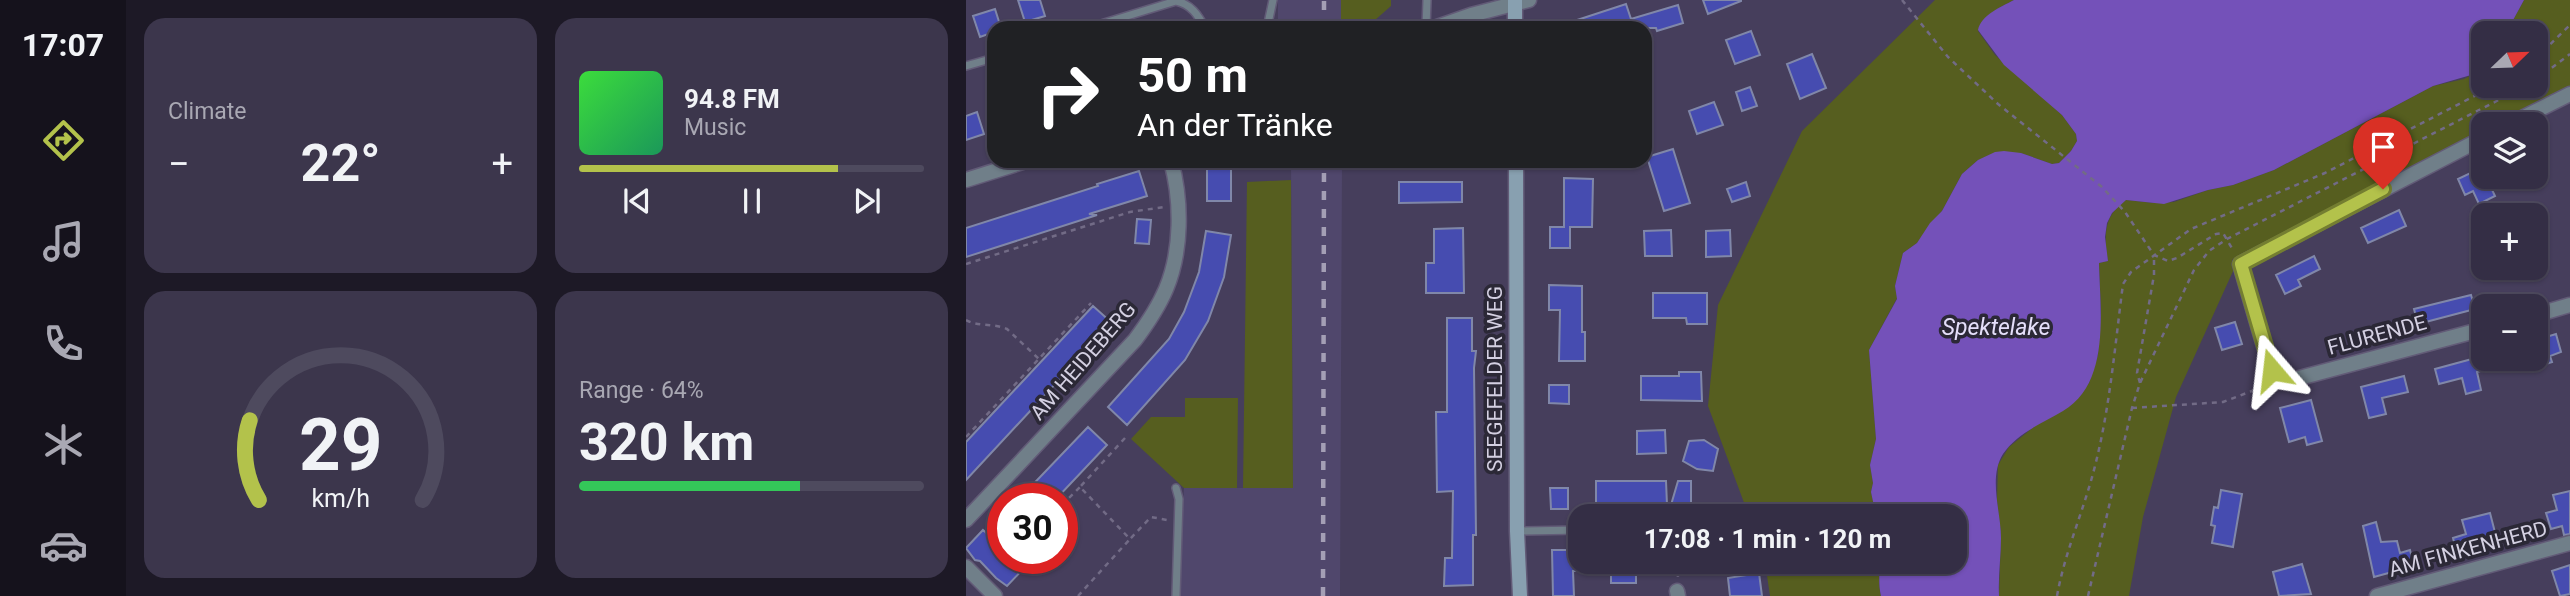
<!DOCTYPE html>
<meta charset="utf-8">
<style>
body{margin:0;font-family:Roboto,sans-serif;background:#3c364c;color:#f1f3f6;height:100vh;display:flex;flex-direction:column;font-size:26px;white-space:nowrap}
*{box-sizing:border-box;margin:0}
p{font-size:23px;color:#a9a8b3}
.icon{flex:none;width:38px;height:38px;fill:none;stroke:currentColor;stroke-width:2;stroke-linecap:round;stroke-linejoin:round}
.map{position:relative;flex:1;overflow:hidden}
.panel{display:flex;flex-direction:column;gap:18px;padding:18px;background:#1d1926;width:840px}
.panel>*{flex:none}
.top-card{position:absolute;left:21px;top:21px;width:665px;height:147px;border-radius:21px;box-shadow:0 2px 5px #0004,0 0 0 2px #4e4a5e;background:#202124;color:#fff;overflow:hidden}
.needle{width:46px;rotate:67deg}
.tools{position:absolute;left:1505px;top:21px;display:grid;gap:14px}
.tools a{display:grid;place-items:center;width:77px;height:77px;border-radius:14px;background:#342e45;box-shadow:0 2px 5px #0004,0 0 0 2px #4e4a5e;font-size:35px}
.speed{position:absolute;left:21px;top:483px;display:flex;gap:14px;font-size:35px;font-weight:700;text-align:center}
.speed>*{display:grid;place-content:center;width:91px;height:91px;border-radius:50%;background:#342e45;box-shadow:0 2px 5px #0004,0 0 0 2px #4e4a5e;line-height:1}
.speed .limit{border:10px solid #d22;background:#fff;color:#111}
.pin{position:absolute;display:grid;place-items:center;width:60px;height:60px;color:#fff;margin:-72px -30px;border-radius:50% 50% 50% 0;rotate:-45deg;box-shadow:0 0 7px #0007}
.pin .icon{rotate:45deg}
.me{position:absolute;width:77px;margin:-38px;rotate:343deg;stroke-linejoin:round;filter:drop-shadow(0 0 5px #0008)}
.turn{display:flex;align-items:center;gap:24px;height:147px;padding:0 35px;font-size:32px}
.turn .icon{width:91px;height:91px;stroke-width:2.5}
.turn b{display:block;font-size:49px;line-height:60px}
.big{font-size:52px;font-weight:700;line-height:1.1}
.panel .card{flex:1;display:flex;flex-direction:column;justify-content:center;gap:10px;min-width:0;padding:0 24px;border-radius:21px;background:#3c364c}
.panel .dial{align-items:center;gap:0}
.dial svg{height:182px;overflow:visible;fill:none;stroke:#4e4a5e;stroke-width:7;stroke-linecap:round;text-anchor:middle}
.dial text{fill:#f1f3f6;stroke:none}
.song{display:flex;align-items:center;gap:21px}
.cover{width:84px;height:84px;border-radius:10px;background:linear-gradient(135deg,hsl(120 70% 55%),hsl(150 70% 35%))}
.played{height:7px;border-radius:4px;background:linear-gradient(90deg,#b3c24b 75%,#4e4a5e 75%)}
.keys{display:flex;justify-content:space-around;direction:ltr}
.heat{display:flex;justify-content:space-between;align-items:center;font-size:38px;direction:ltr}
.charge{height:10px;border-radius:5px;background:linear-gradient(90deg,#34c759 64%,#4e4a5e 0)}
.panel .tiles{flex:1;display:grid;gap:18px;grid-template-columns:repeat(2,1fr)}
.trip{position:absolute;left:602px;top:504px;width:399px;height:70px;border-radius:21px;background:#342e45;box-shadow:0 2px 5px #0004,0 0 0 2px #4e4a5e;font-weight:700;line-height:70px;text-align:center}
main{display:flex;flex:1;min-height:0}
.tabs{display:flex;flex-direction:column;width:126px;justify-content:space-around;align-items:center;background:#15121c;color:#a9a8b3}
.tabs .icon{width:49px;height:49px}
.tabs .active{color:#b3c24b}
.tabs b{font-size:32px;color:#f1f3f6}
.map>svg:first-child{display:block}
.built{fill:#50476c}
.green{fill:#565e1f}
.water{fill:#7451b9}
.building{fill:#464cb0;stroke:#8087a9;stroke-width:2}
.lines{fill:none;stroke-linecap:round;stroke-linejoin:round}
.lane-casing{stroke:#625b77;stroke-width:10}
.street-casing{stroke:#625b77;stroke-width:17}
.secondary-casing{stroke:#625b77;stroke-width:17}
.path{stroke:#726b86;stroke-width:2.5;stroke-dasharray:5 5;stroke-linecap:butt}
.lane{stroke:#707f89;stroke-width:7}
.street{stroke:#707f89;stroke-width:14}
.secondary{stroke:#88a0b0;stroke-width:14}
.rail{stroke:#a49fb5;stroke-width:4.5;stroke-dasharray:9 9;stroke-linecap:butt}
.route-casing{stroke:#747e31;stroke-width:18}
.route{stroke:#b3c24b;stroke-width:12}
.labels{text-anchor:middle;stroke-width:7;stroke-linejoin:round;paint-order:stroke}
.street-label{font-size:21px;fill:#d4d0e2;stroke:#2b2836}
.water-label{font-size:23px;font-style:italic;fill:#e5dffa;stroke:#2b2836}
</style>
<main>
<nav class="tabs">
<b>17:07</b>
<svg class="icon active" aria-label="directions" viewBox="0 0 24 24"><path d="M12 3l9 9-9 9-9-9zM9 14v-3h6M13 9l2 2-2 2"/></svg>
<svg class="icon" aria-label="music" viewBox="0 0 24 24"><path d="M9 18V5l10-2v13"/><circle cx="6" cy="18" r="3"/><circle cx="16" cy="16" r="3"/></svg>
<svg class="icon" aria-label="phone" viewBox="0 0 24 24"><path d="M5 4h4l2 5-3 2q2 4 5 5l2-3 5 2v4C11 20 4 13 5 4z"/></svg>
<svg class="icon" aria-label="climate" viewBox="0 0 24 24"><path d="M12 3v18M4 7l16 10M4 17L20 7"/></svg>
<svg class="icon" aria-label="car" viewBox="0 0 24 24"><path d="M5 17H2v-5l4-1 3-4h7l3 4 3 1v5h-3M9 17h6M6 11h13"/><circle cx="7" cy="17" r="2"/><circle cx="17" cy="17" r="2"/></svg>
</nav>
<section class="panel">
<div class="tiles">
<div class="card"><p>Climate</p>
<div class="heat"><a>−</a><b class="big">22°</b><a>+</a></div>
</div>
<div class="card">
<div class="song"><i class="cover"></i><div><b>94.8 FM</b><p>Music</p></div></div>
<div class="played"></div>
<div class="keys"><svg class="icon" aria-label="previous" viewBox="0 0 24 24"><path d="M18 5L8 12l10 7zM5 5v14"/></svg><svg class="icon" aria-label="pause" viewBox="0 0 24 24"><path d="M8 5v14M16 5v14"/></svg><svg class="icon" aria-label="next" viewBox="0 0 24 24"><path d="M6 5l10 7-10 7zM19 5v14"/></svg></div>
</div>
<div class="card dial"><svg viewBox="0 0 100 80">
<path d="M14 69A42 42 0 1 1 86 69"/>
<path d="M14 69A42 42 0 0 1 10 34" stroke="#b3c24b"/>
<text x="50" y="56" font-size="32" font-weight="700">29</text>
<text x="50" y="72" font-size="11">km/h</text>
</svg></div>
<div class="card"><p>Range · 64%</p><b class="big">320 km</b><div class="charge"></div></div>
</div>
</section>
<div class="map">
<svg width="1604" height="596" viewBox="0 0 1604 596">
<rect width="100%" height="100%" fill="#463e5c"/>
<path class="built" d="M312,0H375V28H312Z
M325,161H376L374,596H213L218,488H327Z"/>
<path class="green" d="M375,0H425V6L400,28H375Z
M969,0H1048C1032,8 1020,14 1012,31L1029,55L1096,115L1110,134L1111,141L1105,151L1093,163L1086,164L1055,153L1012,160L996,174L976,211L951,243L937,253L929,286L931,298L903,350L910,439L904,465L907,483L905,492L910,516H783L742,406L752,305L836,131Z
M1558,0H1604V87L1531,124H1517V131L1266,260L1268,269L1210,397L1177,517L1163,596H1033L1035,534L1031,500L1032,465L1043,447L1070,425L1089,415L1123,383L1132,355L1135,312L1133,263L1142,261C1138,236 1137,216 1160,200L1188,203L1208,202L1242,190L1267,185L1308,170L1467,86L1498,79L1517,69V86H1570V33H1540Z
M325,180L327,488H277L281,182Z
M219,398H272L271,488H218L165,439L185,417H219Z
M799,562H913C914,574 912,584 915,596H804Z"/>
<path class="water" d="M1048,0H1558L1540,33H1517V69L1512,73L1467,86L1308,170L1267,185L1242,190L1198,204L1160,200L1146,213L1141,223L1139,237L1142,261L1133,263C1134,310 1145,383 1097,411C1077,423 1051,433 1037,454C1022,478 1035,511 1035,538C1035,557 1032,576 1033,596H915C912,584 914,574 913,562H989V516H910L905,492L907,483L904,465L910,439L903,350L931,299L929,286L937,253L951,243L964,223L976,211L996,174L1012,160L1029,152L1038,151L1055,153L1086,164L1093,163L1105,151L1111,141L1110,134L1096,115L1038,65L1012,30C1015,15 1035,7 1048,0Z"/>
<path class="building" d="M52,0H74L79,16L59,22Z
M737,0H775V1L742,14Z
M660,4L665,19L712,5L717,23L691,31L690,28H600L599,24Z
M29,9L35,28H28V32L14,37L7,16Z
M785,31L794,55L769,64L760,40Z
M846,54L860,88L834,99L821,64Z
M784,87L791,106L776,111L770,92Z
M748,102L757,125L731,134L723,111Z
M11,112L18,134L0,140V116Z
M707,149L724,203L698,211L681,157Z
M241,161H265V201H241Z
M1517,167V177H1520L1529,196L1513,204L1507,191L1499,195L1492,179Z
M173,171L181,196L123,214L131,215L0,257V228L132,186L131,184Z
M598,178L627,179L626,227H604V248H584V227H598Z
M433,182H496V202L433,203Z
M780,182L784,196L766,202L761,189Z
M1433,210L1440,226L1402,243L1395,228Z
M171,219L185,220L183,244L169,243Z
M497,228L498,293H460V263H468V229Z
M705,230L706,256H679L678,231Z
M764,230L765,256L740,257V231Z
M240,231L265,235L258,277L242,321L219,360L161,425L142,407L203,339L218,312L233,272Z
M1348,256L1354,269L1332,280L1335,286L1319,294L1310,275Z
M583,285L616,286V332H619V361H593L594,310H583Z
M687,293H741V324H721L720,318H687Z
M1505,295L1509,309L1452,324L1448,309Z
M127,306L146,323L0,480V442Z
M481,318H506V351H510L508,368L510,535H507V585L478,586L479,558H486L487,491L471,492L470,412H481Z
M1269,322L1276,344L1256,350L1249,328Z
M1590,334L1595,352L1584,356L1586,362L1570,367V340Z
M1517,356L1522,369L1511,372L1515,390L1500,394L1496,378L1473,384L1469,369Z
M713,372H735L736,401L675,400V376H713Z
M1438,376L1442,392L1416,398L1420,414L1403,418L1395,387Z
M583,385H603V404L583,403Z
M1345,400L1356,441L1341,445L1339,437L1323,442L1314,408Z
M122,427L141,445L90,499H53Z
M699,430L700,453L671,454V431Z
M738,440L752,449L747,471L731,469L717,461L723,441Z
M630,481H700L701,505L630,503Z
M712,481H725V505H705Z
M584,488H602V509H585Z
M1255,490L1276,494L1267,547L1246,543L1249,526L1245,525L1248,507L1252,508Z
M1604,491V534L1598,535L1596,526L1585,529L1580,513L1591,510L1587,495Z
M1524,513L1532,544L1491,555L1487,538L1500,534L1496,520Z
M1410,522L1415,542L1431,541L1434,553L1444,550L1448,566L1408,577L1397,526Z
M17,530L37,548V558H48L58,568L41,586L30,578L14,561L9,560L0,548Z
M586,550H614V571H607L608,596H587Z
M645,562H670V583H645Z
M1336,564L1345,594L1313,596L1307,572Z
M1604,565V594L1594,596L1586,571Z
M793,573L796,596H764L762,578Z"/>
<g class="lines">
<g class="lane-casing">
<path id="lane" d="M122,28L210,1C225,4 232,15 239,28
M301,28L307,0
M460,28L461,0
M0,66L28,58
M210,488L213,499L210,596
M552,531L614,530"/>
</g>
<g class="street-casing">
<path id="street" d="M468,28L505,15L563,0
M1544,124L1604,94
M1517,138L1274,264L1305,370L1313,381H1322L1517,329
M0,180L60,161
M1570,315L1604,305
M0,520L169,340C181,324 192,308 200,289C216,251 216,201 205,161
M0,567L29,596
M711,591L712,596
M1411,596L1604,543"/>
</g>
<g class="secondary-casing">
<path id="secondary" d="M549,0V28
M550,161L551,531L554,596"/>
</g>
<path class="path" d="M936,0L982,57L1032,104L1136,187L1159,212L1188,255L1202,261L1211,258L1250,234L1257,233L1267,250
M1570,58L1604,25
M1570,80L1604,54
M0,264L164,212L198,207
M0,320C12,327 28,323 41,329L73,359
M1174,383L1171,373L1188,275V255
M1166,408L1257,402L1299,386
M0,437L125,303
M159,438L114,487L164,539L185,517L201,520
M96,505L114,487
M710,562L712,577
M112,596L164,539
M1091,596C1099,551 1118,510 1129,466C1144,407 1149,345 1157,284L1165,272L1225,229L1359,173L1528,86
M1122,596L1166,408L1174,383L1228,270L1243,251L1261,239L1560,86"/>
<use href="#lane" class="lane"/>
<use href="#street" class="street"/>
<use href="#secondary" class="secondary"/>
<path class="rail" d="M358,28V0
M357,596L358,161"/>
</g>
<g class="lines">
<g class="route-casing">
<path id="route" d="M1306,370L1275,264L1417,189"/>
</g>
<use href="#route" class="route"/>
</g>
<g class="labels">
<g class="street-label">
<text transform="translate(1411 335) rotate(-15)" y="7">FLURENDE</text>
<text transform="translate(117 361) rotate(-49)" y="7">AM HEIDEBERG</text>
<text transform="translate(529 379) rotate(-90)" y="7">SEEGEFELDER WEG</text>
<text transform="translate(1502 549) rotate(-15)" y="7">AM FINKENHERD</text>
</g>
<g class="water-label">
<text x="1030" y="335">Spektelake</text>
</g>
</g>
</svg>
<div class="tools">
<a><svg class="needle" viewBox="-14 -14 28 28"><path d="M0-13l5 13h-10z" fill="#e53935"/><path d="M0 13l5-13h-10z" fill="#a9a8b3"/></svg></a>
<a><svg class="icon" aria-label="layers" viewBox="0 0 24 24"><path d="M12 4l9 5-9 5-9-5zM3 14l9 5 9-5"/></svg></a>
<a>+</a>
<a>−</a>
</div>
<div class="speed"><div class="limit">30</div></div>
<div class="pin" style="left:1417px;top:189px;background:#d93025"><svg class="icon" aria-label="arrive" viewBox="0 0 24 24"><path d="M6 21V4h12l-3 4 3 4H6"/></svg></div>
<svg class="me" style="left:1306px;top:370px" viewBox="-20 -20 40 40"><path d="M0-17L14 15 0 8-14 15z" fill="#b3c24b" stroke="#fff" stroke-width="4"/></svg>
<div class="trip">17:08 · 1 min · 120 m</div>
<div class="top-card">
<div class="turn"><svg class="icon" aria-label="right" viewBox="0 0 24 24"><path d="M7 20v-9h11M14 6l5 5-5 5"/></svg><div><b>50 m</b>An der Tränke</div></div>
</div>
</div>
</main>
